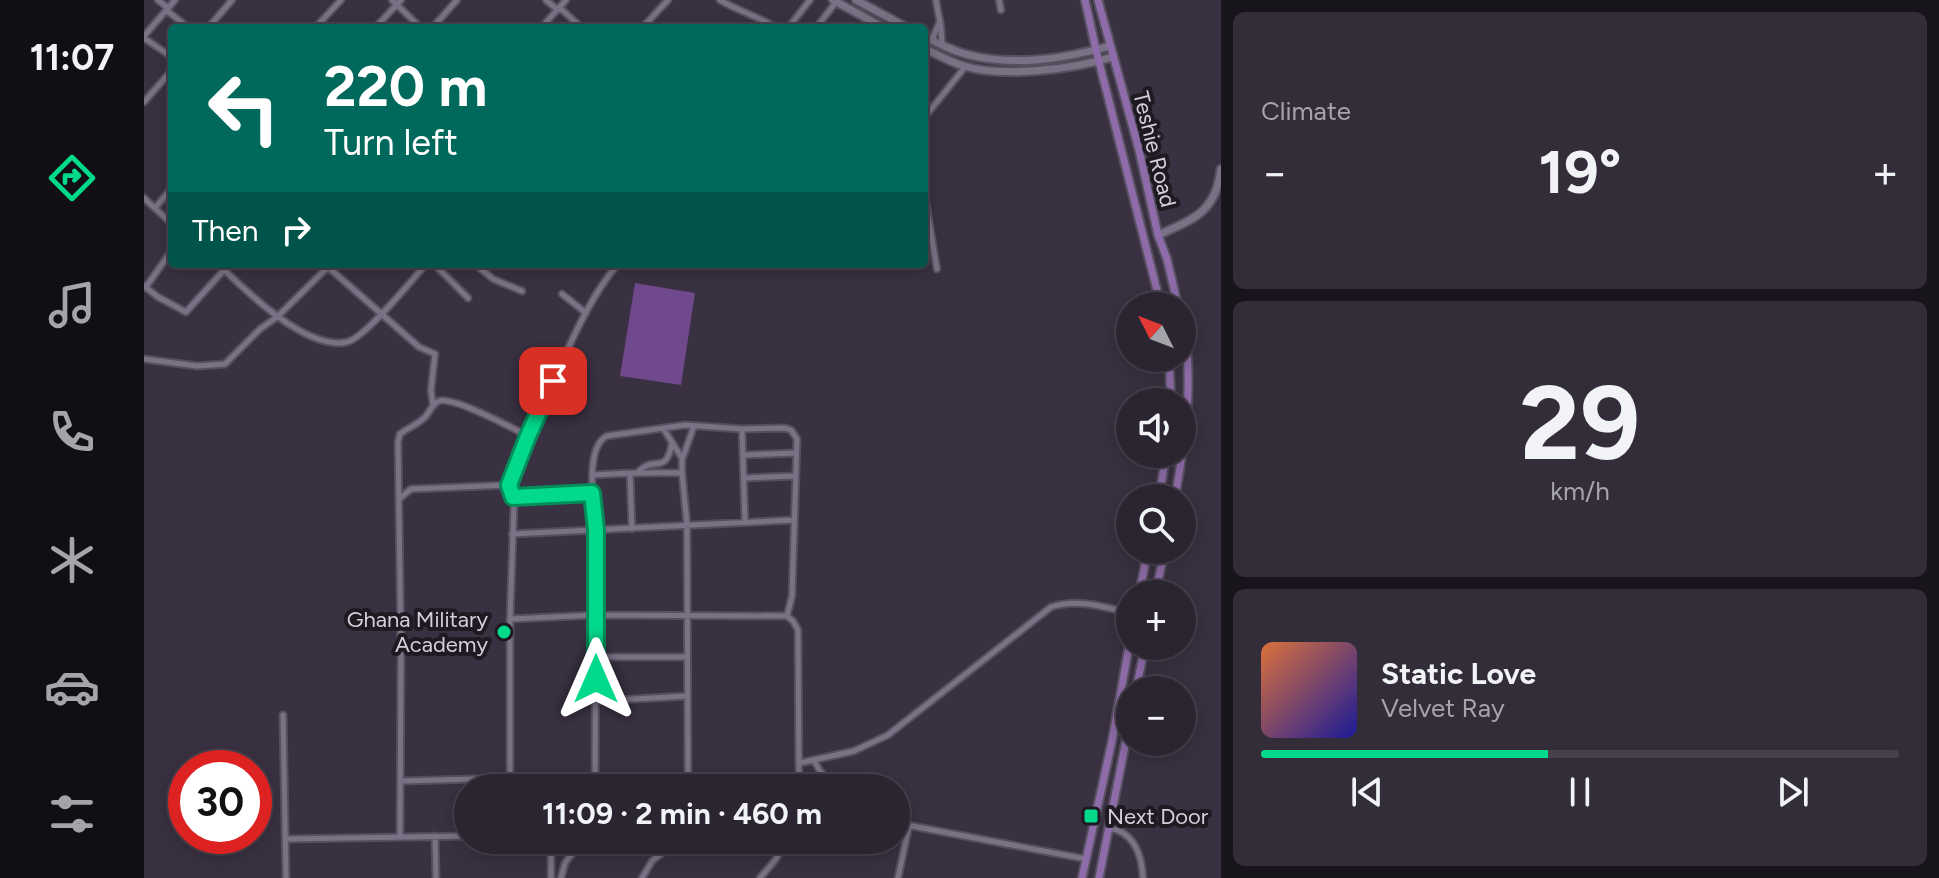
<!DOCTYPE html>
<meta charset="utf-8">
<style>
body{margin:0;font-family:Figtree,sans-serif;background:#332c39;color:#f1f3f6;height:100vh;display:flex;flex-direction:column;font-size:30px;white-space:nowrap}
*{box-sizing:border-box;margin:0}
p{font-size:26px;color:#a6a4ab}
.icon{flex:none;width:44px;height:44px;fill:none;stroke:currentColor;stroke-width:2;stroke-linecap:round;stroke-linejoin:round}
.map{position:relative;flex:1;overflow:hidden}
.drawer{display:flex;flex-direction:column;gap:12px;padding:12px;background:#18141b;width:718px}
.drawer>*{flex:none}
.hud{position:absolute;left:24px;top:24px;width:760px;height:244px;border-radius:8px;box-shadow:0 4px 20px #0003,0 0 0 2px #47414d;background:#00695c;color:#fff;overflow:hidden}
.needle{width:52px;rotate:312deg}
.controls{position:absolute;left:972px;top:292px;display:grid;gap:16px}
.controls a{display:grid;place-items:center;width:80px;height:80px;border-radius:50%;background:#2b2431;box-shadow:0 4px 20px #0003,0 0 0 2px #47414d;font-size:40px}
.speed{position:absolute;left:24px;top:750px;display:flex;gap:16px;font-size:40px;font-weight:700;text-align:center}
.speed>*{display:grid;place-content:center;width:104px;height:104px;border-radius:50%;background:#2b2431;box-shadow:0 4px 20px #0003,0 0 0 2px #47414d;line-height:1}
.speed .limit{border:12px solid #d22;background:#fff;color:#111}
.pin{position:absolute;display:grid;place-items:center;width:68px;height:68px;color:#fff;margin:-34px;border-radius:16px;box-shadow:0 4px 12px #0006}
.me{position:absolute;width:88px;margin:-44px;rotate:0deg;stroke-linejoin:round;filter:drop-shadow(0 0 6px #0008)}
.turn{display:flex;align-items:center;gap:28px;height:168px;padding:0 24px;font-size:36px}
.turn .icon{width:104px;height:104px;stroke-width:2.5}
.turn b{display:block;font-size:56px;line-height:68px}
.then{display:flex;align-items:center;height:76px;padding:0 24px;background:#0003;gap:16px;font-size:30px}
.big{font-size:60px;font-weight:700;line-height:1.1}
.drawer .card{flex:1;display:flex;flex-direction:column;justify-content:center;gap:12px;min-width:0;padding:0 28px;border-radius:12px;background:#332c39}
.drawer .dial{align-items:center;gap:0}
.dial b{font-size:104px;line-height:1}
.song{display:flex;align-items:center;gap:24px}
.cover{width:96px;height:96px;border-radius:12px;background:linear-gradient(135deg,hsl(20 70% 55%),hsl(240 70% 35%))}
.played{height:8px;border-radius:4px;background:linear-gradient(90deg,#03d98b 45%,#47414d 45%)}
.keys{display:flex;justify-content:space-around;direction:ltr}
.heat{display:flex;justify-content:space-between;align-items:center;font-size:44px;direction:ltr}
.trip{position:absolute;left:310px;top:774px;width:456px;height:80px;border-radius:40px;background:#2b2431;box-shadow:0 4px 20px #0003,0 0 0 2px #47414d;font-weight:700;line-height:80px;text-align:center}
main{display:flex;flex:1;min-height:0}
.dock{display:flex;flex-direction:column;width:144px;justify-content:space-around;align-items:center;background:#110e14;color:#a6a4ab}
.dock .icon{width:56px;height:56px}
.dock .on{color:#03d98b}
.dock b{font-size:36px;color:#f1f3f6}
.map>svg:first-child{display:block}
.green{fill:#70498d}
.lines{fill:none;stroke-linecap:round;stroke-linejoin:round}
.street-casing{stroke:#564f5d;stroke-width:9}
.secondary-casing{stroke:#564f5d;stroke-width:11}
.primary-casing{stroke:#564f5d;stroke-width:11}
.street{stroke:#7b7185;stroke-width:5}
.secondary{stroke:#7b7185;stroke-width:7}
.primary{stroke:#8e6ca9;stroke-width:7}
.route-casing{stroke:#028d5a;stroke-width:20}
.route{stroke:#03d98b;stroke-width:14}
.poi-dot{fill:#03d98b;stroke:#1e1a22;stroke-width:3}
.labels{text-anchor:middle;stroke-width:8;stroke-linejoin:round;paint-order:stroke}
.street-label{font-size:22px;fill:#d5cfda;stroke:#1e1a22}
.poi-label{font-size:22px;fill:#d5cfda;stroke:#1e1a22;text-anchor:end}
</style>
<main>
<nav class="dock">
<b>11:07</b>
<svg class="icon on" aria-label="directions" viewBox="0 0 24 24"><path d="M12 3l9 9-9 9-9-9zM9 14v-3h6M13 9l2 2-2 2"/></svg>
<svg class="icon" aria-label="music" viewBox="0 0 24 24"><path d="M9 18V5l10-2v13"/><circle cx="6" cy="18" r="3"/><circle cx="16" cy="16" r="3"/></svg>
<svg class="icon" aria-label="phone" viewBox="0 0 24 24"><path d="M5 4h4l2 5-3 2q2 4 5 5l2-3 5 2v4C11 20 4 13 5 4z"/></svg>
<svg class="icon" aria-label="climate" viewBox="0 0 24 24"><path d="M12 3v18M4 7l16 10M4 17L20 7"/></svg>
<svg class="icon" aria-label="car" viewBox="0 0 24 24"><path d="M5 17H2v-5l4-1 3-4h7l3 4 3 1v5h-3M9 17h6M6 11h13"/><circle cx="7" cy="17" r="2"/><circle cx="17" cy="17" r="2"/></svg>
<svg class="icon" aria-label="filters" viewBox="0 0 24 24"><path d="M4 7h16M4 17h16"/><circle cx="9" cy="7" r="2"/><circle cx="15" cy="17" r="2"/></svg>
</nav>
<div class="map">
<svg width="1077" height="878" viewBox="0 0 1077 878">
<rect width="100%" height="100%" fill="#393041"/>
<path class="green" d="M491,283L551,293L537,385L476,376Z"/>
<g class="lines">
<g class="street-casing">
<path id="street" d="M14,0L24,8
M248,0L277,28
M402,0L414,10
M576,0C594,11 614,16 632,28
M792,0L797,28L798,45
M855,0L857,10
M416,8L438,28
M22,10L45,28
M64,28L88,0
M171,28L197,0
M231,28L257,0
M288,28L313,0
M397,28L422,0
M498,28L524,0
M644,28L666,0
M672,28L692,2
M0,36L31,0
M0,38L28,57
M788,40L796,21
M0,102L28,70
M780,118L821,67
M780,192L793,269
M0,198L28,224
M11,208L28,188
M74,264C101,290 162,351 203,342C221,338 268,280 282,264
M290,264L324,298
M331,264L349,279L378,291
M703,264H705
M184,267L275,347L291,354L287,390L289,405
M0,286L14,297L42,312L80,270
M2,287L28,250
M418,294L442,313
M0,359L53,366L81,364L116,329L133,317L187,264
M519,428L538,458V473L543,524L544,788
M598,429L601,522
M599,455L652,453
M539,457L550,426
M495,471C511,455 522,476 528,443
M486,473L488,529
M449,475C479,473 508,472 538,473
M600,478L651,476
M369,497L448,493
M255,499L267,489L365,485
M368,534L649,520
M366,619L452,615L643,616L649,621L654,630L655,788
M452,657H543
M452,701L544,696
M139,715L142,878
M670,761L676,771L692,788
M656,763L710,751L744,735L907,607C933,598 960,607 986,613
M258,781L366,778
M366,788V619L370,505L369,497L365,485C379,448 395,413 411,377C428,340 447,295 474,264
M451,788L452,530C450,508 440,447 463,436L541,425L598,429L641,428L647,430L653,439L648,596L643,616
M752,823L942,859
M965,828C990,832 998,855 999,878
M291,836L292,878
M256,837L257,651L254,442L256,434C265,427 275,424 282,416C286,411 288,404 295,401C309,396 368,428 384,436
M142,839L324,836
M407,878V840
M417,878L421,863L433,847L436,840
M498,878L508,861L518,853L524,840
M616,878L632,859L642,840
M754,878L765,826"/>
</g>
<g class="secondary-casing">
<path id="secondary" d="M689,0L740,28
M712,0L764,28
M780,36C793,43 807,50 821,54C869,67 919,59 966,46
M780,48C793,55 806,62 820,66C860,78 929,69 969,57
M1014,235C1050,219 1072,212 1077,169"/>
</g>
<g class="primary-casing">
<path id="primary" d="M941,0L952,50L1017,306
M954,0L995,150L1014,235L1023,259L1034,306
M1025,358L1027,402
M1015,498L1022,454
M1031,498C1041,440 1051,378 1038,321
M995,594L1004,550
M1011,594L1021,550
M992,690L1001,646
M938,878L968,741L986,641
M955,878L986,720"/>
</g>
<use href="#street" class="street"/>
<use href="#secondary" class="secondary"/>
<use href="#primary" class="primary"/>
</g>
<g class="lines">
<g class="route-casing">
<path id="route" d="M409,381L384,436L365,485L369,497L448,493L452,530V679"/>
</g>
<use href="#route" class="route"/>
</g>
<g class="poi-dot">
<circle cx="360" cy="632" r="8"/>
<rect x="939" y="808" width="16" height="16" rx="4"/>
</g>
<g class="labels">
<g class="street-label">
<text transform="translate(1011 149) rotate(76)" y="8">Teshie Road</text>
</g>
<g class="poi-label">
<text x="344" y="627">Ghana Military<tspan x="344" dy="25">Academy</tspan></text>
<text x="963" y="824" text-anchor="start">Next Door</text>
</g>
</g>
</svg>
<div class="controls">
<a><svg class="needle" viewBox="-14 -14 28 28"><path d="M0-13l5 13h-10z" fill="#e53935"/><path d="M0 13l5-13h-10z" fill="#a6a4ab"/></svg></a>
<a><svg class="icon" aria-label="sound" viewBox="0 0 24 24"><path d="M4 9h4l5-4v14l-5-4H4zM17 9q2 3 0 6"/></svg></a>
<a><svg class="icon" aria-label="search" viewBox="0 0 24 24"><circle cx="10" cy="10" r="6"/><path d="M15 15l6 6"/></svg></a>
<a>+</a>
<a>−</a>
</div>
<div class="speed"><div class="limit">30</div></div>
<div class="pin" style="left:409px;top:381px;background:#d93025"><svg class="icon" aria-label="arrive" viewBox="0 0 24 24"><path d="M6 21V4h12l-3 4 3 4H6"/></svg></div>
<svg class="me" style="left:452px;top:679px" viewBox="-20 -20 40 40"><path d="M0-17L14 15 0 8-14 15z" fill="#03d98b" stroke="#fff" stroke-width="4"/></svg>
<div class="trip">11:09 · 2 min · 460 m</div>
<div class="hud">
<div class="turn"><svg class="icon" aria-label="left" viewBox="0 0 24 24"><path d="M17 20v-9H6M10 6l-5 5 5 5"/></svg><div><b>220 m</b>Turn left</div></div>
<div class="then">Then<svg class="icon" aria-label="right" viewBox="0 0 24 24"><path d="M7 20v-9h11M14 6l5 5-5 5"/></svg></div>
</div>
</div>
<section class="drawer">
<div class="card"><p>Climate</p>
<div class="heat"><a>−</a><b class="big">19°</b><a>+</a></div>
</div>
<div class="card dial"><b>29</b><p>km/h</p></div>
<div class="card">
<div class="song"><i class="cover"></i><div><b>Static Love</b><p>Velvet Ray</p></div></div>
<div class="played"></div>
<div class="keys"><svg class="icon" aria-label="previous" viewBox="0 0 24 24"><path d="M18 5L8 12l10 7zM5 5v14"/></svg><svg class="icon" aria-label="pause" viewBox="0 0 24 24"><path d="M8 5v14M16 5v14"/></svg><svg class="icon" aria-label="next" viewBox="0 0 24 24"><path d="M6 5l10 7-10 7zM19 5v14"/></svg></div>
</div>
</section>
</main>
